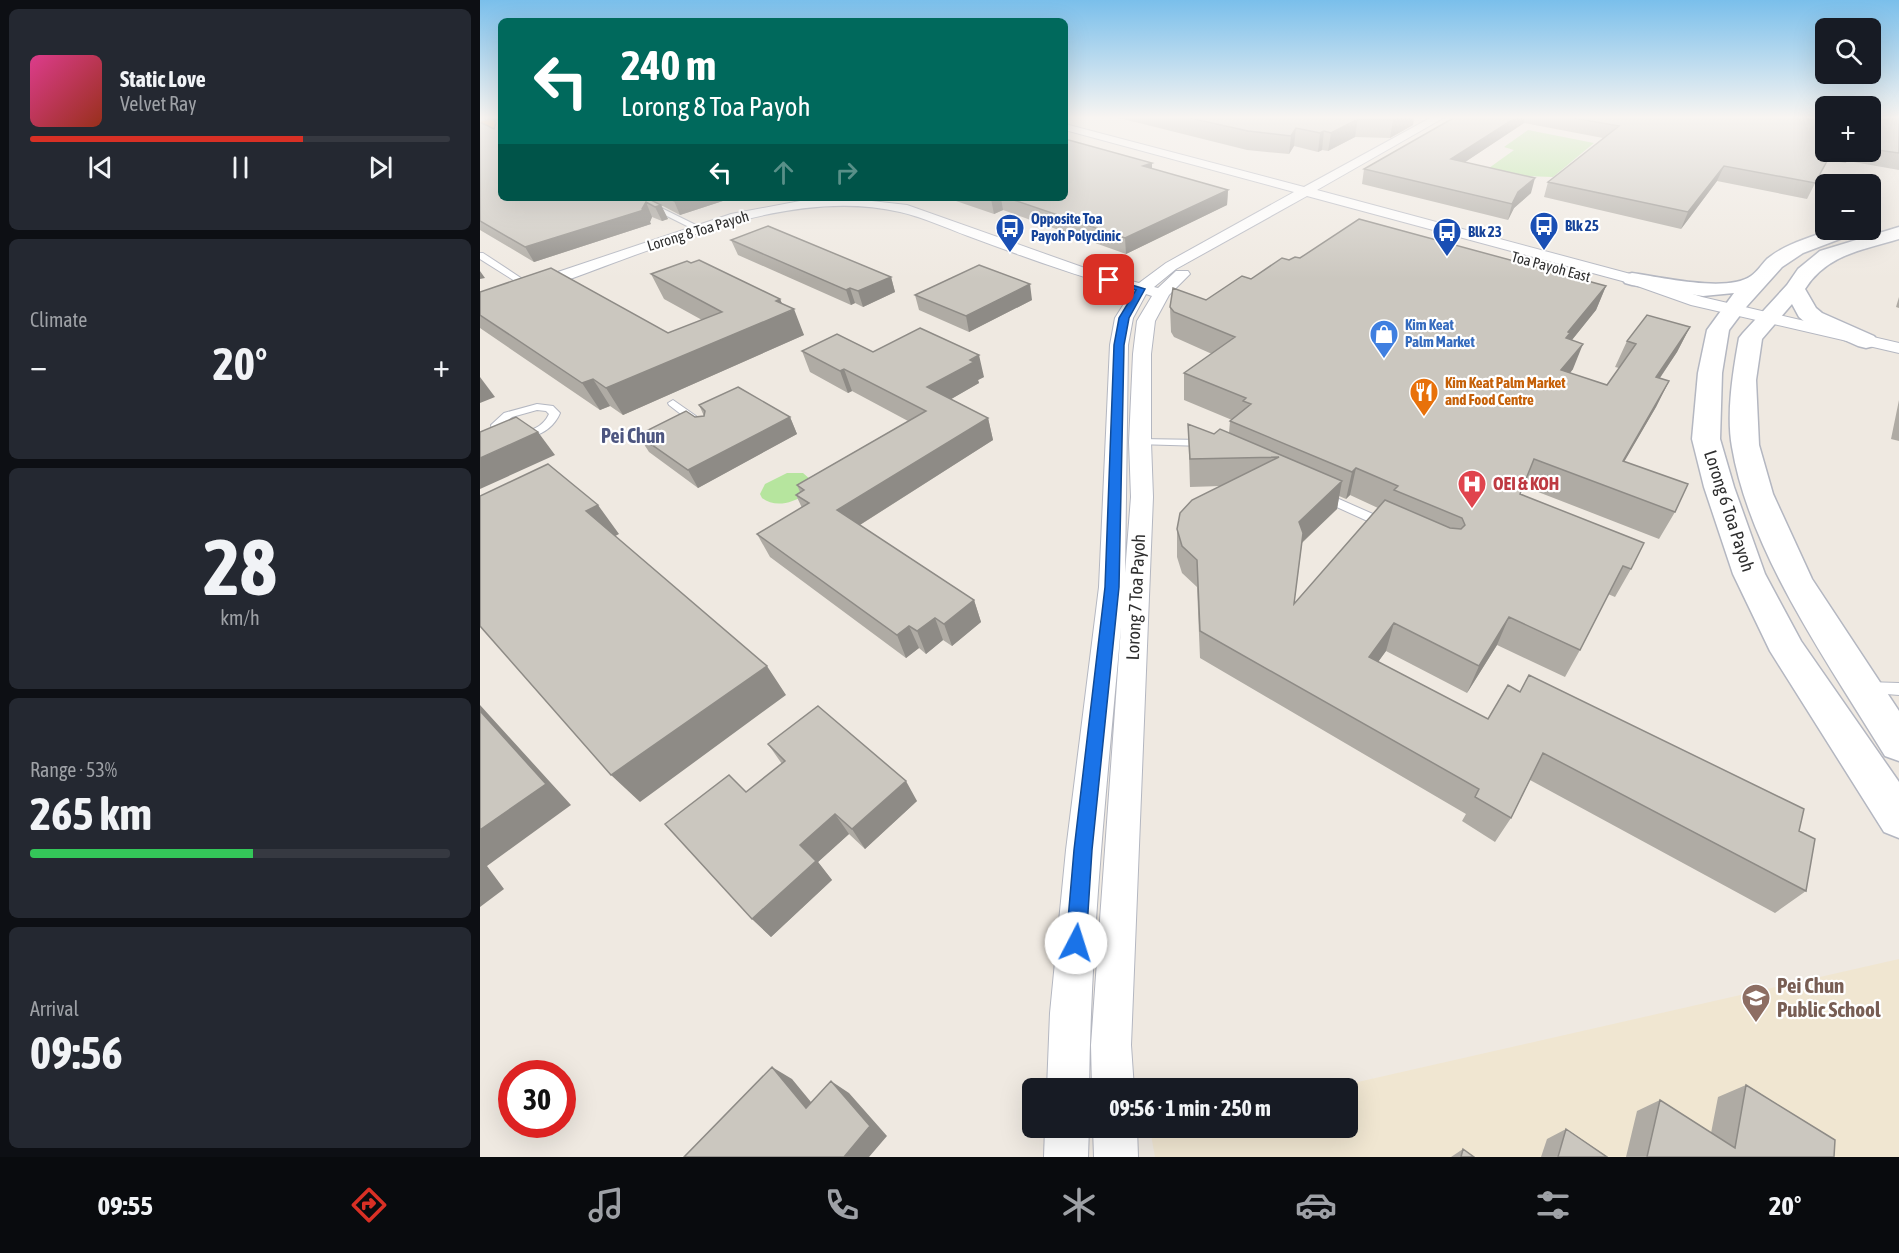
<!DOCTYPE html>
<meta charset="utf-8">
<style>
body{margin:0;font-family:"Asap Condensed",sans-serif;background:#242831;color:#f1f3f6;height:100vh;display:flex;flex-direction:column;font-size:22px;white-space:nowrap}
*{box-sizing:border-box;margin:0}
p{font-size:20px;color:#9ea1a6}
.icon{flex:none;width:33px;height:33px;fill:none;stroke:currentColor;stroke-width:2;stroke-linecap:round;stroke-linejoin:round}
.map{position:relative;flex:1;overflow:hidden}
.panel{display:flex;flex-direction:column;gap:9px;padding:9px;background:#0d0f14;width:480px}
.panel>*{flex:none}
.guide{position:absolute;left:18px;top:18px;width:570px;height:183px;border-radius:9px;box-shadow:0 6px 24px #0002;background:#00695c;color:#fff;overflow:hidden}
.tools{position:absolute;left:1335px;top:18px;display:grid;gap:12px}
.tools a{display:grid;place-items:center;width:66px;height:66px;border-radius:9px;background:#171b24;box-shadow:0 6px 24px #0002;font-size:30px}
.speed{position:absolute;left:18px;top:1060px;display:flex;gap:12px;font-size:30px;font-weight:700;text-align:center}
.speed>*{display:grid;place-content:center;width:78px;height:78px;border-radius:50%;background:#171b24;box-shadow:0 6px 24px #0002;line-height:1}
.speed .limit{border:9px solid #d22;background:#fff;color:#111}
.pin{position:absolute;display:grid;place-items:center;width:51px;height:51px;color:#fff;margin:-26px;border-radius:12px;box-shadow:0 3px 9px #0006}
.me{position:absolute;width:66px;margin:-33px;rotate:5deg;stroke-linejoin:round;filter:drop-shadow(0 0 4px #0008)}
.turn{display:flex;align-items:center;gap:21px;height:126px;padding:0 24px;font-size:27px}
.turn .icon{width:78px;height:78px;stroke-width:2.5}
.turn b{display:block;font-size:42px;line-height:51px}
.lanes{display:flex;align-items:center;height:57px;padding:0 24px;background:#0003;justify-content:center;gap:30px;direction:ltr}
.lanes .off{opacity:.35}
.big{font-size:45px;font-weight:700;line-height:1.1}
.panel .widget{flex:1;display:flex;flex-direction:column;justify-content:center;gap:9px;min-width:0;padding:0 21px;border-radius:9px;background:#242831}
.panel .dial{align-items:center;gap:0}
.dial b{font-size:78px;line-height:1}
.song{display:flex;align-items:center;gap:18px}
.cover{width:72px;height:72px;border-radius:9px;background:linear-gradient(135deg,hsl(330 70% 55%),hsl(10 70% 35%))}
.played{height:6px;border-radius:3px;background:linear-gradient(90deg,#d93025 65%,#363941 65%)}
.keys{display:flex;justify-content:space-around;direction:ltr}
.heat{display:flex;justify-content:space-between;align-items:center;font-size:33px;direction:ltr}
.charge{height:9px;border-radius:4px;background:linear-gradient(90deg,#34c759 53%,#363941 0)}
.trip{position:absolute;left:542px;top:1078px;width:336px;height:60px;border-radius:9px;background:#171b24;box-shadow:0 6px 24px #0002;font-weight:700;line-height:60px;text-align:center}
.menu{display:flex;height:96px;justify-content:space-around;align-items:center;background:#090b0e;color:#9ea1a6}
.menu .icon{width:42px;height:42px}
.menu .current{color:#d93025}
.menu b{font-size:27px;color:#f1f3f6}
main{display:flex;flex:1;min-height:0}
.map>svg:first-child{display:block}
.education{fill:#f0e6d1}
.green{fill:#b6e59e}
.lines{fill:none;stroke-linecap:round;stroke-linejoin:round}
.lane-casing{stroke:#b4b7c1;stroke-width:2}
.street-casing{stroke:#b4b7c1;stroke-width:2}
.secondary-casing{stroke:#b4b7c1;stroke-width:3}
.highway-casing{stroke:#c9c9c9;stroke-width:3}
.lane{fill:#fff;fill-rule:evenodd}
.street{fill:#fff;fill-rule:evenodd}
.secondary{fill:#fff;fill-rule:evenodd}
.highway{fill:#ffa35c;fill-rule:evenodd}
.wall{fill:#afaba4;fill-rule:evenodd}
.shaded-wall{fill:#8e8b86}
.building{fill:#cbc7bf;stroke:#8e8b86;stroke-width:1.5}
.route{fill:#1a73e8;stroke:#114b97;stroke-width:1.5}
.labels{text-anchor:middle;stroke-width:4.5;stroke-linejoin:round;paint-order:stroke}
.far-transit-label{font-size:15px;font-weight:bold;fill:#164399;stroke:#fff;text-anchor:start}
.far-street-label{font-size:15px;fill:#2e2e2e;stroke:#fff}
.far-shop-label{font-size:15px;font-weight:bold;fill:#366cbe;stroke:#fff;text-anchor:start}
.far-food-label{font-size:15px;font-weight:bold;fill:#c56008;stroke:#fff;text-anchor:start}
.health-label{font-size:18px;font-weight:bold;fill:#be3a42;stroke:#fff;text-anchor:start}
.street-label{font-size:18px;fill:#2e2e2e;stroke:#fff}
.neighbourhood-label{font-size:20px;font-weight:bold;fill:#4d5680;stroke:#fff}
.near-education-label{font-size:21px;font-weight:bold;fill:#785e54;stroke:#fff;text-anchor:start}
</style>
<main>
<section class="panel">
<div class="widget">
<div class="song"><i class="cover"></i><div><b>Static Love</b><p>Velvet Ray</p></div></div>
<div class="played"></div>
<div class="keys"><svg class="icon" aria-label="previous" viewBox="0 0 24 24"><path d="M18 5L8 12l10 7zM5 5v14"/></svg><svg class="icon" aria-label="pause" viewBox="0 0 24 24"><path d="M8 5v14M16 5v14"/></svg><svg class="icon" aria-label="next" viewBox="0 0 24 24"><path d="M6 5l10 7-10 7zM19 5v14"/></svg></div>
</div>
<div class="widget"><p>Climate</p>
<div class="heat"><a>−</a><b class="big">20°</b><a>+</a></div>
</div>
<div class="widget dial"><b>28</b><p>km/h</p></div>
<div class="widget"><p>Range · 53%</p><b class="big">265 km</b><div class="charge"></div></div>
<div class="widget"><p>Arrival</p><b class="big">09:56</b></div>
</section>
<div class="map">
<svg width="1419" height="1157" viewBox="0 0 1419 1157">
<rect width="100%" height="100%" fill="#efe9e1"/>
<path class="education" d="M1419,959V1157H675L670,1129L867,1128V1089H847Z"/>
<path class="green" d="M1048,130L1114,143L1073,177L1045,176L1009,168L1034,150L1024,147Z
M307,473H323L331,480L325,495C312,503 295,508 282,498L280,494L285,484Z"/>
<g class="lines">
<g class="lane-casing">
<path id="lane" d="M151,198H161L224,229L217,231Z
M0,253H3L53,286L46,288L0,259Z
M193,400L223,421V425H215L189,405L188,403Z
M57,404L73,406L80,413C69,439 38,442 13,436L11,425L24,413ZM57,410L66,411L69,414C61,432 40,434 22,432V426L32,417Z
M660,439L724,440L730,443L724,446L656,444V440Z
M843,492L911,522L913,525L911,528H903L839,499L837,496L839,493Z
M1386,682L1419,683V695L1381,692L1378,688L1381,684Z"/>
</g>
<g class="street-casing">
<path id="street" d="M952,117H965L837,190L1158,276L1222,297L1419,343V353L1211,305L1146,282L827,196L696,269L674,287L678,288L696,271H708L710,274L689,295L675,321L671,354V442L673,497L651,1045L654,1089H612L611,1045L641,627C627,781 611,934 609,1089H567L570,1013L586,850L619,587L630,345L635,318L652,291C596,276 542,256 488,236C466,228 443,217 420,212C286,181 128,276 0,308V298L251,214L320,201L365,198L427,205L619,273L659,283L686,263L814,192L585,130V124L824,187ZM666,294L672,296L657,321L653,354L649,442L651,497L645,573L648,345L653,318Z
M565,1128H609L608,1157H564Z
M613,1128H657L658,1157H614Z"/>
</g>
<g class="secondary-casing">
<path id="secondary" d="M1419,227V239C1383,250 1347,254 1325,289L1336,308L1342,313L1394,336L1398,341L1394,346L1386,348L1378,346L1326,323L1319,317L1312,304L1282,339L1276,380L1279,445L1293,494L1332,579L1419,711V761L1405,756C1349,664 1270,554 1252,447C1246,414 1253,371 1259,338L1263,333L1307,285L1318,269L1340,251Z
M1350,230H1375L1373,234L1323,253L1302,267L1267,306L1249,330L1242,373L1240,439L1254,487L1285,574L1321,641L1419,782V838L1404,832L1290,651L1253,574L1224,487L1212,439L1218,373L1227,330L1254,293L1223,296L1152,285L1145,283L1142,279L1145,275L1152,273C1180,277 1247,293 1271,276C1277,272 1282,264 1287,259C1305,244 1329,238 1350,230Z"/>
</g>
<g class="highway-casing">
<path id="highway" d="M21,117V125L0,130V122Z"/>
</g>
<use href="#lane" class="lane"/>
<use href="#street" class="street"/>
<use href="#secondary" class="secondary"/>
<use href="#highway" class="highway"/>
</g>
<path class="wall" d="M635,117H934L933,125L910,138L875,137L848,151L842,150L838,152L814,146L809,154L767,150Z
M975,117H1346V152H1390V117H1419V170L1368,161L1365,163L1347,160L1327,199L1237,181L1201,229L1064,197L1068,182L1123,138L1044,123L985,162L1051,193L1034,208L1028,220L882,184L884,169Z
M21,119V198H252L200,215L181,205L188,219L182,221L172,217L170,222L171,224L54,262L0,230V123L14,129L16,124L14,120Z
M672,163V169L748,190L747,205L646,254L523,210L514,214L476,201L475,198H585Z
M251,240L411,277L415,292L383,307L375,303L371,305L258,255Z
M820,258L1126,286L1116,310L1092,340L1093,369L1090,373L1127,385L1139,368L1135,367L1147,341L1210,327L1197,352L1180,378L1189,381L1176,407L1144,461L1195,512L1179,539L1043,486L1040,494L1151,569L1135,597L1128,594L1100,650L1085,677L1017,645L987,693L906,651L898,662L1008,719L1319,831L1326,891L1295,913L1050,780L1031,818L1015,842L982,821L986,814L720,658L717,587L702,573L697,557V529L741,486L710,487L708,424L734,434L749,433L750,421L752,420L704,400V373L732,354L694,337L691,332L690,307L726,300L809,260ZM870,495L898,508L814,604L822,543L857,509L859,496L866,499Z
M171,274L300,299L302,304L324,335L143,415L130,406L120,410L0,328V292L188,333L222,320L184,299Z
M435,295L552,300L489,332L439,310Z
M1419,297V308L1416,307Z
M322,351L393,352L504,377L498,380L499,383L471,399L508,418L513,440L380,525L494,600L501,622L472,646L463,640L446,654L439,648L426,658L290,557L277,534L322,508L316,495L320,492L317,485L428,421L372,391L368,393L330,372Z
M1419,400V441L1411,439Z
M219,405L310,417L317,434L218,488L169,452L158,435L215,417L224,416Z
M288,744L437,801L385,849L369,834L338,862L352,880L291,937L272,919L266,792L302,764Z
M1266,1085L1354,1157H1146L1157,1111L1180,1100L1231,1133L1238,1097Z
M1086,1129L1128,1157H1061L1067,1139Z
M983,1149L994,1157H971Z"/>
<path class="shaded-wall" d="M918,117H934L933,125L910,138L913,120Z
M1037,117H1046L1044,123L967,174L971,159Z
M878,119L875,137L848,151L851,133Z
M816,128L814,146L809,154L811,136Z
M844,131L842,150L838,152L840,133Z
M1371,152H1373L1368,161L1365,163Z
M672,163V177L663,166Z
M1244,166L1237,181L1201,229L1208,212Z
M1055,178L1051,193L1034,208L1028,220L1032,204L1038,192Z
M748,190L747,205L646,254L645,238Z
M203,198H252L200,215L194,201Z
M514,198H521L523,210L514,214L511,199Z
M166,202L172,217L170,222L171,224L54,262L45,247L162,209Z
M181,205L188,219L182,221L175,207Z
M0,271L5,278L0,279Z
M411,277L415,292L383,307L378,291Z
M550,284L552,300L489,332L486,316Z
M1126,286L1116,310L1083,351L1081,358L1088,332Z
M370,288L375,303L371,305L366,290Z
M300,299L306,313L314,309L324,335L143,415L126,388Z
M1210,327L1197,352L1163,403L1176,377Z
M1103,344L1093,369L1071,397L1081,370Z
M499,355L504,377L498,380L499,383L454,409L447,387Z
M364,369L372,391L368,393L360,371Z
M0,377L15,397L0,403Z
M113,379L130,406L120,410L102,383Z
M1189,381L1176,407L1129,488L1143,461Z
M310,417L317,434L218,488L208,470Z
M508,418L513,440L367,533L357,510Z
M58,432L75,455L0,489V458Z
M876,468L870,495L866,499L872,472Z
M862,481L857,509L815,549L819,522Z
M118,505L139,534L128,540L106,511Z
M494,600L501,622L472,646L464,624Z
M1029,617L1017,645L987,693L999,666Z
M455,618L463,640L446,654L437,631Z
M914,623L906,651L882,684L889,657Z
M429,626L439,648L426,658L417,635Z
M287,666L306,695L160,802L131,775Z
M0,705L91,805L7,866L24,889L0,907Z
M426,781L437,801L385,849L372,829Z
M355,814L369,834L338,862L352,880L291,937L272,919L320,845Z
M292,1067L312,1079L345,1119L326,1108Z
M351,1081L369,1093L407,1136L389,1157H364Z"/>
<path class="building" d="M705,117H918L913,120L878,119L851,133L844,131L840,133L816,128L811,136L768,131Z
M975,117H1037L971,159L1055,178L1038,192L1032,204L884,169Z
M1087,117H1346V152H1352L1335,183L1244,166L1208,212L1068,182L1139,126Z
M1390,117H1419V153L1390,149Z
M21,119V198H167L181,205L175,207L166,202L162,209L164,210L45,247L0,221V123H2L14,129L16,123L14,120Z
M585,139L672,163L663,166L748,190L645,238L528,198H585Z
M188,198H203L194,201Z
M879,219L1126,286L1088,332L1090,333L1086,338L1103,344L1081,370L1127,385L1156,344L1147,341L1167,315L1210,327L1176,377L1189,381L1143,461L1208,484L1195,512L1054,459L1040,494L1164,543L1151,569L1143,566L1100,650L1029,617L999,666L914,623L889,657L1008,719L1028,685L1040,692L1049,675L1324,809L1319,831L1335,839L1326,891L1063,753L1031,818L995,797L999,789L720,631L717,560L702,546L697,529L700,513L712,500L799,457L710,459L708,424L734,434L740,429L862,481L819,522L823,533L814,604L905,500L970,528L981,529L985,525L982,518L914,490L918,486L876,468L872,472L750,421L771,404L763,401L766,398L704,373L755,337L694,312L690,307L693,288L726,300L762,276L771,279L802,258L809,260L815,257L820,258Z
M288,226L411,277L378,291L370,288L366,290L251,240Z
M219,260L300,299L296,301L314,309L126,388L113,379L102,383L0,315V292L71,268L188,333L242,312L171,274L207,261L211,263Z
M499,265L550,284L486,316L435,295Z
M440,328L499,355L490,360L494,362L447,387L508,418L357,510L494,600L464,624L455,618L437,631L429,626L417,635L277,534L329,503L316,495L324,490L317,485L446,411L364,369L360,371L322,351L357,334L393,352Z
M258,387L310,417L208,470L158,435L206,411L215,417L224,416L225,411L219,405Z
M36,417L58,432L0,458V432Z
M68,464L118,505L106,511L287,666L131,775L0,626V496Z
M338,706L426,781L372,829L355,814L320,845L336,861L272,919L185,824L249,775L266,792L305,761L288,744Z
M0,711L66,784L0,830Z
M292,1067L326,1108L351,1081L390,1126L364,1157H204Z
M1266,1085L1355,1140L1354,1157H1167L1180,1100L1255,1148Z
M1086,1129L1127,1157H1078Z
M983,1149L994,1157H981Z"/>
<linearGradient id="sky" x2="0" y2="1"><stop stop-color="#7abfeb"/><stop offset="0.42" stop-color="#f8f5f2"/><stop offset="1" stop-color="#f8f5f2" stop-opacity="0"/></linearGradient>
<rect width="1419" height="279" fill="url(#sky)"/>
<path class="route" d="M629,278L665,289L649,318L644,345L639,587L612,850L606,943L603,950L596,953L589,950L586,943L594,850L625,587L634,345L639,318L656,290L626,282V279Z"/>
<defs>
<g id="bus-pin" transform="scale(1.5)"><path d="M0 17L-7.5 6A9.5 9.5 0 1 1 7.5 6Z" fill="#1a4fb4" stroke="#fff"/><path d="M-5-6H5V4H4V6H2V4H-2V6H-4V4H-5ZM-3.5-4V0h7V-4ZM-3.5 1.2v1.5H-2V1.2ZM2 1.2v1.5H3.5V1.2Z" fill="#fff"/></g>
<g id="shop-pin" transform="scale(1.5)"><path d="M0 17L-7.5 6A9.5 9.5 0 1 1 7.5 6Z" fill="#3f7fe0" stroke="#fff"/><path d="M-5-2.5h2.3a2.7 3.5 0 0 1 5.4 0H5L5.5 6h-11ZM-1.5-2.5h3a1.5 2.3 0 0 0-3 0Z" fill="#fff"/></g>
<g id="restaurant-pin" transform="scale(1.5)"><path d="M0 17L-7.5 6A9.5 9.5 0 1 1 7.5 6Z" fill="#e8710a" stroke="#fff"/><path d="M-5-6h1v4h1v-4h1v4h1v-4h1v5L-1.5 .5V6h-2V.5L-5-1ZM5-6V6H3V1.5H1.5Q1.5-4 5-6Z" fill="#fff"/></g>
<g id="hospital-pin" transform="scale(1.5)"><path d="M0 17L-7.5 6A9.5 9.5 0 1 1 7.5 6Z" fill="#e0444e" stroke="#fff"/><path d="M-5-5h3v3.5h4V-5h3V5h-3V1.5h-4V5h-3Z" fill="#fff"/></g>
<g id="school-pin" transform="scale(1.5)"><path d="M0 17L-7.5 6A9.5 9.5 0 1 1 7.5 6Z" fill="#8d6e63" stroke="#fff"/><path d="M0-5L7-2L0 1L-7-2ZM-4 1L0 2.5L4 1V4Q0 6-4 4Z" fill="#fff"/></g>
</defs>
<g fill-rule="evenodd">
<use href="#bus-pin" x="1064" y="226"/>
<use href="#bus-pin" x="530" y="228"/>
<use href="#bus-pin" x="967" y="232"/>
<use href="#shop-pin" x="904" y="334"/>
<use href="#restaurant-pin" x="944" y="392"/>
<use href="#hospital-pin" x="992" y="484"/>
<use href="#school-pin" x="1276" y="998"/>
</g>
<g class="labels">
<g class="far-transit-label">
<text x="551" y="224">Opposite Toa<tspan x="551" dy="17">Payoh Polyclinic</tspan></text>
<text x="1085" y="231">Blk 25</text>
<text x="988" y="237">Blk 23</text>
</g>
<g class="far-street-label">
<text transform="translate(218 231) rotate(-17)" y="5">Lorong 8 Toa Payoh</text>
<text transform="translate(1071 267) rotate(15)" y="5">Toa Payoh East</text>
</g>
<g class="far-shop-label">
<text x="925" y="330">Kim Keat<tspan x="925" dy="17">Palm Market</tspan></text>
</g>
<g class="far-food-label">
<text x="965" y="388">Kim Keat Palm Market<tspan x="965" dy="17">and Food Centre</tspan></text>
</g>
<g class="health-label">
<text x="1013" y="490">OEI &amp; KOH</text>
</g>
<g class="street-label">
<text transform="translate(1249 511) rotate(72)" y="6">Lorong 6 Toa Payoh</text>
<text transform="translate(656 597) rotate(-87)" y="6">Lorong 7 Toa Payoh</text>
</g>
<g class="neighbourhood-label">
<text x="153" y="443">Pei Chun</text>
</g>
<g class="near-education-label">
<text x="1297" y="993">Pei Chun<tspan x="1297" dy="24">Public School</tspan></text>
</g>
</g>
</svg>
<div class="tools">
<a><svg class="icon" aria-label="search" viewBox="0 0 24 24"><circle cx="10" cy="10" r="6"/><path d="M15 15l6 6"/></svg></a>
<a>+</a>
<a>−</a>
</div>
<div class="speed"><div class="limit">30</div></div>
<div class="pin" style="left:629px;top:280px;background:#d93025"><svg class="icon" aria-label="arrive" viewBox="0 0 24 24"><path d="M6 21V4h12l-3 4 3 4H6"/></svg></div>
<svg class="me" style="left:596px;top:943px" viewBox="-20 -20 40 40"><circle r="19" fill="#fff"/><path d="M0-13L10 11 0 6-10 11z" fill="#1a73e8"/></svg>
<div class="trip">09:56 · 1 min · 250 m</div>
<div class="guide">
<div class="turn"><svg class="icon" aria-label="left" viewBox="0 0 24 24"><path d="M17 20v-9H6M10 6l-5 5 5 5"/></svg><div><b>240 m</b>Lorong 8 Toa Payoh</div></div>
<div class="lanes"><svg class="icon" aria-label="left" viewBox="0 0 24 24"><path d="M17 20v-9H6M10 6l-5 5 5 5"/></svg><svg class="icon off" aria-label="ahead" viewBox="0 0 24 24"><path d="M12 20V5M6 11l6-6 6 6"/></svg><svg class="icon off" aria-label="right" viewBox="0 0 24 24"><path d="M7 20v-9h11M14 6l5 5-5 5"/></svg></div>
</div>
</div>
</main>
<nav class="menu">
<b>09:55</b>
<svg class="icon current" aria-label="directions" viewBox="0 0 24 24"><path d="M12 3l9 9-9 9-9-9zM9 14v-3h6M13 9l2 2-2 2"/></svg>
<svg class="icon" aria-label="music" viewBox="0 0 24 24"><path d="M9 18V5l10-2v13"/><circle cx="6" cy="18" r="3"/><circle cx="16" cy="16" r="3"/></svg>
<svg class="icon" aria-label="phone" viewBox="0 0 24 24"><path d="M5 4h4l2 5-3 2q2 4 5 5l2-3 5 2v4C11 20 4 13 5 4z"/></svg>
<svg class="icon" aria-label="climate" viewBox="0 0 24 24"><path d="M12 3v18M4 7l16 10M4 17L20 7"/></svg>
<svg class="icon" aria-label="car" viewBox="0 0 24 24"><path d="M5 17H2v-5l4-1 3-4h7l3 4 3 1v5h-3M9 17h6M6 11h13"/><circle cx="7" cy="17" r="2"/><circle cx="17" cy="17" r="2"/></svg>
<svg class="icon" aria-label="filters" viewBox="0 0 24 24"><path d="M4 7h16M4 17h16"/><circle cx="9" cy="7" r="2"/><circle cx="15" cy="17" r="2"/></svg>
<b>20°</b>
</nav>
